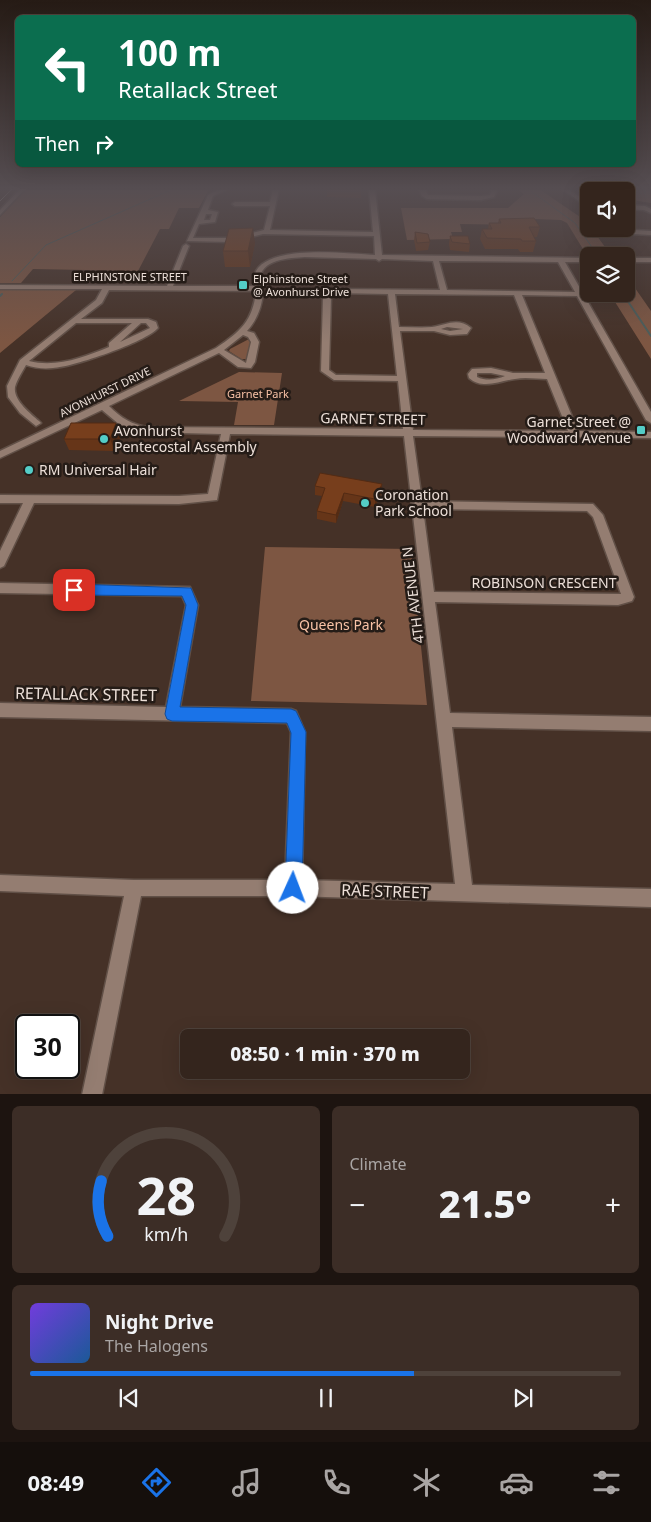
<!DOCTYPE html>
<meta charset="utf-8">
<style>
body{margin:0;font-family:"Noto Sans",sans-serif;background:#3c2d26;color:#f1f3f6;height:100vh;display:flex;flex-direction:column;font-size:19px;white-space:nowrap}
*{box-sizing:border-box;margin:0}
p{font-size:16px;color:#a9a5a4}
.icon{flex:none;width:28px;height:28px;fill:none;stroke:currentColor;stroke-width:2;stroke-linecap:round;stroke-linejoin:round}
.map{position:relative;height:1094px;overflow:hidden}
.drawer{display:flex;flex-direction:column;gap:12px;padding:12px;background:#1d1410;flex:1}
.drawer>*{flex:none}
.top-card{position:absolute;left:15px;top:15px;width:621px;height:152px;border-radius:8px;box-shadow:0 5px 20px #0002,0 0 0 1px #4e423b;background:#0b6e4f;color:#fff;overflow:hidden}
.buttons{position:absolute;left:580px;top:182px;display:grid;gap:10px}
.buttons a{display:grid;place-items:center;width:55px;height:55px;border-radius:8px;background:#34251d;box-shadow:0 5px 20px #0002,0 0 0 1px #4e423b;font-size:25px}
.speed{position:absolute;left:15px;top:1014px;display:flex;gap:10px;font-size:25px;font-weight:700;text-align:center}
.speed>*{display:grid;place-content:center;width:65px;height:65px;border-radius:50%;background:#34251d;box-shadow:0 5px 20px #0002,0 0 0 1px #4e423b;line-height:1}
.speed .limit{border:2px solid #111;border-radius:8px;background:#fff;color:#111}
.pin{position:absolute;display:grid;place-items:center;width:42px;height:42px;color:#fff;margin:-21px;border-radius:10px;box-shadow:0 2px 8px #0006}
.me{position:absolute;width:55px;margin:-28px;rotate:2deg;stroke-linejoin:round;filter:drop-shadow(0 0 4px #0008)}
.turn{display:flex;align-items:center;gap:18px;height:105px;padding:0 20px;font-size:22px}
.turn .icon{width:65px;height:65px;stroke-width:2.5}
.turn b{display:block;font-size:35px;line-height:42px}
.then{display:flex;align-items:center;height:48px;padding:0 20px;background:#0003;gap:10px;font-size:19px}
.big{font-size:38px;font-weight:800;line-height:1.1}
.drawer .tile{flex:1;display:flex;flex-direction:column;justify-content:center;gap:8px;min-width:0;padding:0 18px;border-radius:8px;background:#3c2d26}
.drawer .dial{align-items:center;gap:0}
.dial svg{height:130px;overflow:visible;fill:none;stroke:#4e423b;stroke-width:7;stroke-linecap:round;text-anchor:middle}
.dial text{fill:#f1f3f6;stroke:none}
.song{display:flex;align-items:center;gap:15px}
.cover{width:60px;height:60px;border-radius:8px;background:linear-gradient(135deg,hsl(260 70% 55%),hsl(210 70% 35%))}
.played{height:5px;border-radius:2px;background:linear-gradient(90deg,#1a73e8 65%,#4e423b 65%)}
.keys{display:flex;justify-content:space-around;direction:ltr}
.heat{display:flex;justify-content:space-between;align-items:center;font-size:28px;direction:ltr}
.drawer .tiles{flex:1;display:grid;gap:12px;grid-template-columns:1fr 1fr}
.tile:last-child{grid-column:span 2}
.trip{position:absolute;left:180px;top:1029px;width:290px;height:50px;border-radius:8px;background:#34251d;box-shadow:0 5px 20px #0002,0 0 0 1px #4e423b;font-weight:800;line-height:50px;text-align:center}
.tabs{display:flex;height:80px;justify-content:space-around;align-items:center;background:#150f0c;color:#a9a5a4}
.tabs .icon{width:35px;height:35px}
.tabs .selected{color:#1a73e8}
.tabs b{font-size:22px;color:#f1f3f6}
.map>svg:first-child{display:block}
.green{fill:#7d5642}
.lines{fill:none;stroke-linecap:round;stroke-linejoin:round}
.stream-far1{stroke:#4b5e5b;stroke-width:1}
.stream{stroke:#4b5e5b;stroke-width:2}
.minor-casing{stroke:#615047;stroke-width:3}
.minor{fill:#947d71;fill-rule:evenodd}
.rail{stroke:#d8cac3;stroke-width:1}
.wall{fill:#663518}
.shaded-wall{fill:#532b14}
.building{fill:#773e1c;stroke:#532b14}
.route{fill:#1a73e8;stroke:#114b97}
.poi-dot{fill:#54cdc7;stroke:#251c17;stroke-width:2}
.labels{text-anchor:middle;stroke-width:5;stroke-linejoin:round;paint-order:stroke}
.far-street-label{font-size:11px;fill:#ecdfd8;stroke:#251c17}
.far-poi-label{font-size:11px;fill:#ecdfd8;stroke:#251c17;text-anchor:start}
.far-park-label{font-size:11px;fill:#f9c2a6;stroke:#251c17}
.street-label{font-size:14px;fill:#ecdfd8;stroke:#251c17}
.poi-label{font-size:14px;fill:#ecdfd8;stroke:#251c17;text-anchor:start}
.park-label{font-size:14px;fill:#f9c2a6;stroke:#251c17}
.near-street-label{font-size:16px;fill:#ecdfd8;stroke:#251c17}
</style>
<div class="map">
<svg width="651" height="1095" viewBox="0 0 651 1095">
<rect width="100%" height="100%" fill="#453127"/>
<path class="green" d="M27,189H209L199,208H179L169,229H160L138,271L33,269L21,283H0V217Z
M517,189H539L589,223V229H592L610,254H586L567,223L561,220L535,219L538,225L460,224L462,232H451L453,239L407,240L401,208H508L524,194Z
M588,189H651V203L626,199V191H591Z
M626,275L651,311V359L610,294H626Z
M0,290H76L0,353Z
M249,339L252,341L247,359H241L229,351L230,349Z
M239,372L282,373L274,425H234L238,402L179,401Z
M265,547L411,549L427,705L251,701Z"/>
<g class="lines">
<path class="stream-far1" d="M528,189L575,223L594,250
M12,281L46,245L173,189"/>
<path class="stream" d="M623,294L651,336
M0,296L2,294"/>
<g class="minor-casing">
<path id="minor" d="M20,189H25L0,215V210Z
M220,189H228L213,196L208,210L218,212L215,222L199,224L193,238H231L264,230L270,206H235L232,204L235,202H270L273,189H279L270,230L373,232L369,189H375L382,255L589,258V262H565L651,412V423L646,420L577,296L522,295L578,431L651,432V438L413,436L422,501L593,504L603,515L634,597L632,601L618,605L435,602L450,713L651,717V731L452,727L472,885L651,889V907L293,896H141L102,1095H82L124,896L0,891V875L134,880H285L291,732L287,723L0,717V703L166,707L186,605L182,596L0,593V583L190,587L198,605L180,707L291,709L296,711L305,732L302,880L455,884L404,436L230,434L217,500L179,504L34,503L4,566L0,568V551L23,503H0V495L179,496L208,494L221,434L141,432L120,425L102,410L0,458V451L216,348C240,332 253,321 256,291L109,290L102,303L81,319H148L156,322L158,328C146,342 73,367 53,368C43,369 35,368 26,365C22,372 17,380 15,387C13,400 30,413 39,421L41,423L36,426L20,413L8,397L7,386L20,360L96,300L102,289H0V285L167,286L183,246L186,244L189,246L173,286H255C253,281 254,276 256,271C271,244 348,254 375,255L374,236L263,234L231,242L187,241L208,195ZM206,214H212L210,220H204ZM305,257L376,259L379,261L382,259L433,261L440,290L335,289L328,292L323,297L321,371L334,380L398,381L403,429L149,427C132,425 121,418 109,406L219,353L238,367L251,368L255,362L259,342L254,333L247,331C257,320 262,307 263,292C263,288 260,284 260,280C260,259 290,258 305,257ZM439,261L558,262L575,292L447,290ZM336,293L388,294L397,376L344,375H336L329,370L331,297ZM395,294L514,295L545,373H513L491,368L472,369L468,374L469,378C483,390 499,381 515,379C525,377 537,379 547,379L568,431L413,430L400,331H434L450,335L467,334L471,328C458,317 446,325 432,327C422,328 410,327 399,327ZM76,323H132L109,343V347C85,357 56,368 29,361ZM141,323H146L150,328L120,342ZM447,327L463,329L450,331L441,329ZM243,335L248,337L251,342L246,363L224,350ZM477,373H491L505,376C496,380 486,381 477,377ZM423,509L587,511L593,517L621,594L434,592Z
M419,189H425L428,195L481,196L490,195L491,191L490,189L497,191L494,197L481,200L427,199L422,196Z
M562,189H568L589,203V208Z
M626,205L645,206L651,209V213L644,210L626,209Z
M626,228L634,230L651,231V235L633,234L621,229Z
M626,258H651V262H626Z"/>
</g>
<use href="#minor" class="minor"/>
<path class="rail" d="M0,201L12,189"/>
</g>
<path class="wall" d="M327,189H361V198L327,197Z
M499,219L540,227L537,237H534L536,241L533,252H520L518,249H485L480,239L482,229H488L489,223H498Z
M415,232L430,242L428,250L416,251L414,240Z
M450,236L470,244L469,252L450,250L449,244Z
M255,243L250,267H225L223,251Z
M121,435L115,451L69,450L64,439Z
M382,484L381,493L375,507L343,501L336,523L317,519V511L322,496L315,495V486Z"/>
<path class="shaded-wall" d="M253,228L255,243L250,267L248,251Z
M116,423L121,435L115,451L110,439Z
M382,484L381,493L375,507V499Z
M344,493L343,501L336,523V515Z"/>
<path class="building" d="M534,218L540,227H529L536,241H522L521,239L487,238L482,229H492L489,223H501L499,219Z
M253,228L248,251H223L229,229Z
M415,232L428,234L430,242L417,243Z
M450,236H468L470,244L452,242Z
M71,423H116L110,439H64Z
M320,473L382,484L375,499L344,493L336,515L317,511L325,488L315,486Z"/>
<linearGradient id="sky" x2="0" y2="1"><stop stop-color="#261b15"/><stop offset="0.55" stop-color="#564e52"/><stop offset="1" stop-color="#564e52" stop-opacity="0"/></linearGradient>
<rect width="651" height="343" fill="url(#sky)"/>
<path class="route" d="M74,584L191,588L198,605L180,707L291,709L296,711L306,732L302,888L299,894L293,897L287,894L285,888L291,733L287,723L172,721L167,719L165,714L186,605L182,596L74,595L70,593L68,590L70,586Z"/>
<g class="poi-dot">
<rect x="238" y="280" width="10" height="10" rx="2.5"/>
<rect x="636" y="425" width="10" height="10" rx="2.5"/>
<circle cx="104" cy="439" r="5"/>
<circle cx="29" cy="470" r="5"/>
<circle cx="365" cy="503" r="5"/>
</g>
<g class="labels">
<g class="far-street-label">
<text x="130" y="281">ELPHINSTONE STREET</text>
<text transform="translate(105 392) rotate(-26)" y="4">AVONHURST DRIVE</text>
</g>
<g class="far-poi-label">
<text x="253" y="283">Elphinstone Street<tspan x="253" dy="13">@ Avonhurst Drive</tspan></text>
</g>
<g class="far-park-label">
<text x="258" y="398">Garnet Park</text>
</g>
<g class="street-label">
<text transform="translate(373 419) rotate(1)" y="5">GARNET STREET</text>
<text x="544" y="588">ROBINSON CRESCENT</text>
<text transform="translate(413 595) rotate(-97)" y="5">4TH AVENUE N</text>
</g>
<g class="poi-label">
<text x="631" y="427" text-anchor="end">Garnet Street @<tspan x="631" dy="16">Woodward Avenue</tspan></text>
<text x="114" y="436">Avonhurst<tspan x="114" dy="16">Pentecostal Assembly</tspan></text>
<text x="39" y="475">RM Universal Hair</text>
<text x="375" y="500">Coronation<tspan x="375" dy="16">Park School</tspan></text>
</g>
<g class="park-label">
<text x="341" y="630">Queens Park</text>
</g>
<g class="near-street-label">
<text transform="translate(86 694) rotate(1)" y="6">RETALLACK STREET</text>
<text transform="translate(385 891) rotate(2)" y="6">RAE STREET</text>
</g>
</g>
</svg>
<div class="buttons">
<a><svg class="icon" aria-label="sound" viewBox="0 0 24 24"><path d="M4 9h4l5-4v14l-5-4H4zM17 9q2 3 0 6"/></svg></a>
<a><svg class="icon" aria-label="layers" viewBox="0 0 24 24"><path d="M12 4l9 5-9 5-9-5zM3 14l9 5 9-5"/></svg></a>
</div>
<div class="speed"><div class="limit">30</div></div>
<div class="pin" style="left:74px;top:590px;background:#d93025"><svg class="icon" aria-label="arrive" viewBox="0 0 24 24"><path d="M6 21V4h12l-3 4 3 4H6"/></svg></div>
<svg class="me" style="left:293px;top:888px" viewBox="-20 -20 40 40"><circle r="19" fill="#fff"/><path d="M0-13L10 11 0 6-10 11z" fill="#1a73e8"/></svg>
<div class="trip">08:50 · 1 min · 370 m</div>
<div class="top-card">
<div class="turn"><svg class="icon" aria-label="left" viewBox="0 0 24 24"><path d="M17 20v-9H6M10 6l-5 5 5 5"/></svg><div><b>100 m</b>Retallack Street</div></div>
<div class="then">Then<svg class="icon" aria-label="right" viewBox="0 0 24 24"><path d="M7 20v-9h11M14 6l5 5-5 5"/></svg></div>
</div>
</div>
<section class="drawer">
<div class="tiles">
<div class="tile dial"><svg viewBox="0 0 100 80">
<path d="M14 69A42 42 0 1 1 86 69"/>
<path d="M14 69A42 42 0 0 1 10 35" stroke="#1a73e8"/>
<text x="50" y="56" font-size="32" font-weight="700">28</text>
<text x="50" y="72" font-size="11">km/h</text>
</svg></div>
<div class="tile"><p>Climate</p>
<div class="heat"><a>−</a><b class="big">21.5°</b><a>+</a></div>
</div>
<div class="tile">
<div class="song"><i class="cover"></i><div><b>Night Drive</b><p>The Halogens</p></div></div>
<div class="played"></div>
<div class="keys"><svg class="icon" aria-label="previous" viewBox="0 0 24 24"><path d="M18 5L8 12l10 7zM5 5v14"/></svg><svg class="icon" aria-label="pause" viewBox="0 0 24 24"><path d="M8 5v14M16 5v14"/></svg><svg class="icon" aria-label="next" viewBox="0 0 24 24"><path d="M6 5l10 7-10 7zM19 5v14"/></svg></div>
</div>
</div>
</section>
<nav class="tabs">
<b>08:49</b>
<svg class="icon selected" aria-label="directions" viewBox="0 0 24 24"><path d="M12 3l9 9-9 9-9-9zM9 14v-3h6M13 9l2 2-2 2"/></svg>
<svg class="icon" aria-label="music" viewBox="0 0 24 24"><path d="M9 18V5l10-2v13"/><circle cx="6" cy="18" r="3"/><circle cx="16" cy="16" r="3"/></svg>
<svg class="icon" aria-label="phone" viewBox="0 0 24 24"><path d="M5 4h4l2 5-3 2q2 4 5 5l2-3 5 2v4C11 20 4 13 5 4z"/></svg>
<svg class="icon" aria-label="climate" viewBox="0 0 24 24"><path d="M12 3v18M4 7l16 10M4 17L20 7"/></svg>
<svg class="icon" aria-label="car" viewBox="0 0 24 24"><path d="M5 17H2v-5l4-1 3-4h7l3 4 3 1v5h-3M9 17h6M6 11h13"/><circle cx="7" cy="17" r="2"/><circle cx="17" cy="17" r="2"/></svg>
<svg class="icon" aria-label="filters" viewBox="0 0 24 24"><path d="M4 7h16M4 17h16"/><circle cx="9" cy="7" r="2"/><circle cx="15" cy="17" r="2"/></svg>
</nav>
